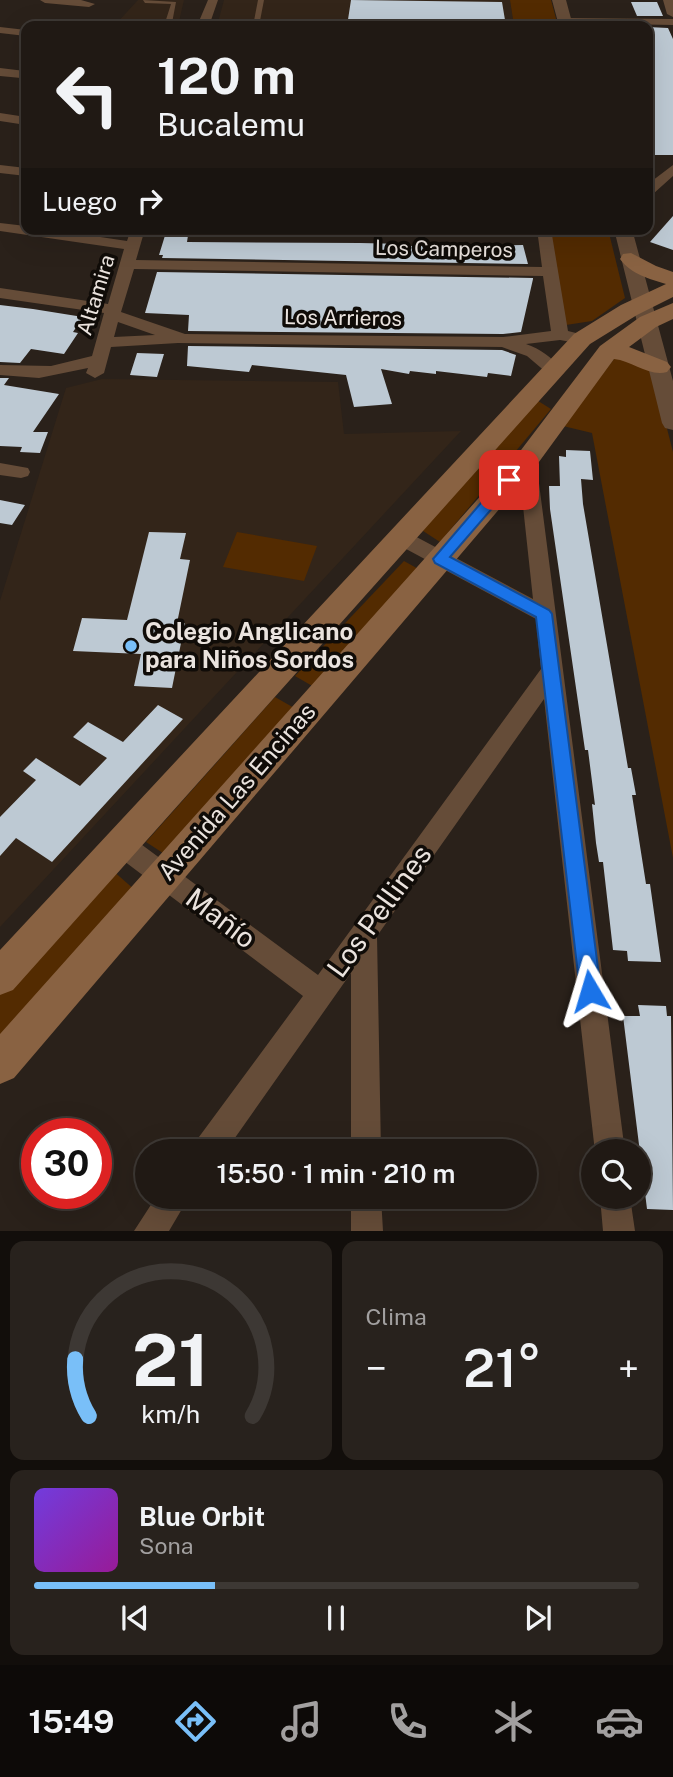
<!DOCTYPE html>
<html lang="es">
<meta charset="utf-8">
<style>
body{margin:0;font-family:"Public Sans",sans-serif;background:#28221d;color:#f1f3f6;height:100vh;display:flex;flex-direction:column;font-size:26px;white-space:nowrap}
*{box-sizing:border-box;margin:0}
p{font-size:23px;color:#a2a0a0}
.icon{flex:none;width:38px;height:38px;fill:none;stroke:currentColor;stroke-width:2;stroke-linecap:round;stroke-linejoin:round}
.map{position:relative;height:1231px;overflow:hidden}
.panel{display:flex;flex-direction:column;gap:10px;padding:10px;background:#120e0b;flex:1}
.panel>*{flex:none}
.guide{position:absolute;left:21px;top:21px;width:632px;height:214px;border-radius:14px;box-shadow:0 7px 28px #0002,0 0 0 2px #3d3834;background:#201914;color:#f1f3f6;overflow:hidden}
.controls{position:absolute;left:581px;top:1139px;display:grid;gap:14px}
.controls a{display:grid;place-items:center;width:70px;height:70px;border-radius:50%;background:#201914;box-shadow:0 7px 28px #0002,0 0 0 2px #3d3834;font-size:35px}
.speed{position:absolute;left:21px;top:1118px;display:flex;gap:14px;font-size:35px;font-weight:700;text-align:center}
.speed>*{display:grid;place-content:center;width:91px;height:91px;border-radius:50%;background:#201914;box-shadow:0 7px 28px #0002,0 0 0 2px #3d3834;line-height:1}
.speed .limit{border:10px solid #d22;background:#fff;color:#111}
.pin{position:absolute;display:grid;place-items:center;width:60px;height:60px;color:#fff;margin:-30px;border-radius:14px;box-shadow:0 4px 10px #0006}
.me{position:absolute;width:77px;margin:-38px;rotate:353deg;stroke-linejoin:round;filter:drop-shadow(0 0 5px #0008)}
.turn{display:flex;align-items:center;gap:24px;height:147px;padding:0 21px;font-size:32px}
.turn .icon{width:91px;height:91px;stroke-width:2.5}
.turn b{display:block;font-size:49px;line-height:60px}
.then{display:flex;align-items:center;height:66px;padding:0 21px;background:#0003;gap:14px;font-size:26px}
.big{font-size:52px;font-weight:600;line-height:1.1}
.panel .tile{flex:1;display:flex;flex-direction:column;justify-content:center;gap:10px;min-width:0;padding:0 24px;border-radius:14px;background:#28221d}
.panel .dial{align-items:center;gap:0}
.dial svg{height:182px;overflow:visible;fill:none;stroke:#3d3834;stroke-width:7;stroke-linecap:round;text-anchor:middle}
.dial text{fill:#f1f3f6;stroke:none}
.song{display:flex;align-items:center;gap:21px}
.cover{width:84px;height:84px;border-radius:10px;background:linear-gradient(135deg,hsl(260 70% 55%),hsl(300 70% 35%))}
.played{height:7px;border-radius:4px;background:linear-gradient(90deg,#79bff8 30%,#3d3834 30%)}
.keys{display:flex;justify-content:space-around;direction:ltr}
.heat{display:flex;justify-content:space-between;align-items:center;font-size:38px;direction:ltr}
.panel .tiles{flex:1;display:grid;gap:10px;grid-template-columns:1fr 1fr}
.tile:last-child{grid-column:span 2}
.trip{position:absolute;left:135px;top:1139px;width:402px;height:70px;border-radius:35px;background:#201914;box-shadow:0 7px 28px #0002,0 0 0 2px #3d3834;font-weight:600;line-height:70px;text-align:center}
.dock{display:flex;height:112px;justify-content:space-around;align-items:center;background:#0d0a08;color:#a2a0a0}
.dock .icon{width:49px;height:49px}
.dock .on{color:#79bff8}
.dock b{font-size:32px;color:#f1f3f6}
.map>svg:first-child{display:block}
.built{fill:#332519}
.green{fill:#532b01}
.building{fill:#bdc9d3}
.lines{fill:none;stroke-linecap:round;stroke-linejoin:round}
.service{fill:#654c38;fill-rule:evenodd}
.minor{fill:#654c38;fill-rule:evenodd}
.tertiary{fill:#654c38;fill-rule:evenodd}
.secondary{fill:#896242;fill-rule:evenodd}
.route{fill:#1a73e8;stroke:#114b97;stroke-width:2}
.poi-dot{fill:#79bff8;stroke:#100c08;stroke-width:2.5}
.labels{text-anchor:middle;stroke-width:7;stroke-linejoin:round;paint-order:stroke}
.far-street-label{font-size:21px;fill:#eae3de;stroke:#100c08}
.poi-label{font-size:24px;font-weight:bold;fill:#eae3de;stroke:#100c08;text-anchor:start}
.street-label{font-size:24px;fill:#eae3de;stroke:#100c08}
.near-street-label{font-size:28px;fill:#eae3de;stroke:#100c08}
</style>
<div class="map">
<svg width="673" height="1231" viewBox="0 0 673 1231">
<rect width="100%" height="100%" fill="#2a211a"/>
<path class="built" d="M138,0H184L178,26H114Z
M224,0H510L514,26H217Z
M102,379L338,382L344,434L461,431L0,927V601L66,388Z"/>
<path class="green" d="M510,0H551L558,26H514Z
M549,229H608L625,298L592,321L566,325Z
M618,358L652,370L673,452V858L592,433L563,426L614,359Z
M535,399L551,409L440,542L420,529Z
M237,532L317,546L304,581L223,567Z
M404,561L422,571L314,687L295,676Z
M275,697L296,709L169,857L146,842Z
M111,869L136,891L0,1044V992Z"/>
<path class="building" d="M351,0L502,2L506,26H347Z
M631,2H657L663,16H637Z
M648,27L668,28L673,39V155H648Z
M673,216V250L650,242Z
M167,229H189L187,242L360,243L406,244V246L523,245L528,264L162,258L163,255H159Z
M157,272L533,278V279L521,332L503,334L188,331L189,315L145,313Z
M0,305L33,309L83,317L73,332L78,333L64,354L31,349L20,363L0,362Z
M188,346L502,350L516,355L511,376L488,373L487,377L436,371V374L410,371L409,374L381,369L392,404L354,407L346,375L252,365L249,372L187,366Z
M137,353L164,354L157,377L130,375Z
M0,378H9L4,385L59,394L33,432H48L40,453L20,452L22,447L0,446Z
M566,450L590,451L593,480L581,479L583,504L628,768H631L636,795H632L646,884H650L661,962L628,961L627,951L613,950L603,862H599L596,843L592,804L595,805L588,750H585L550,509L549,486H560L559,456L566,457Z
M0,500L25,505L12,525L0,523Z
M149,532L186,533L180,559L190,560L177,623H185L172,688L134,686L141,654L73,651L82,618L127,620Z
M158,705L183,719L52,862L16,838L0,856V817L36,780L23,771L36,758L80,786L107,758L73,737L88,722L123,742Z
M638,1005L666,1006L667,1016H671L673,1210L647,1209L623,1016H640Z"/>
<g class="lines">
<path class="service" d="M143,0L176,2L172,23L179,21L204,22L207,24L204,26L179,25L164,26L171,4L145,3Z
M258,0H264L259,26H253Z"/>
<path class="minor" d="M40,0H81L95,4L89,7L45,3Z
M208,0H218L209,26H197Z
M663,0H673V17L667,14Z
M565,18L673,19V25L561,23L559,21Z
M0,27L26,30V36L0,33Z
M0,68L25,71L26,75L21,78L0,76Z
M0,113L26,117V125L0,121Z
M0,165L26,168V176L0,173Z
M673,165V176L653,194L648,195V184Z
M0,223L26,226V229H47L127,241L131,229H145L136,260L542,267L537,229H551L568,331L588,336L590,339L582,344L560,340L526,344C540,349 552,357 561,369L553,374L547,373L527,356L502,347L178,343L111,347L104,373L95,378L86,373L88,368L39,378L0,375V365L51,366L92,356L104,313L0,298V288L108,304L124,249L0,231ZM134,269L543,276L551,331L503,337L185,334L121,312ZM118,322L155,335L114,337Z
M527,454L534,456L536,460L625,1152H595L544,699L377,936L381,1152H351V973L225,1152H192L196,1141L303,996L112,852L109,844L112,836L121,833L130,836L318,975L541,669L536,619L395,543L392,538L395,533H409L533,599L518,460L520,456Z
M0,463L28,468L30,472L28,476L21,478L0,475Z
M156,1197H189L169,1231H134Z
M351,1197H381L383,1231H351Z
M600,1197H630L635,1231H603Z"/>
<path class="tertiary" d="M552,0H566L573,26H559Z
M614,229H632L673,381V430L665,428L662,423Z"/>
<path class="secondary" d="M631,253L656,266L673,272V297L637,315L590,344L13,990L0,995V950L574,334L621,305L666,284C649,279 631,274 620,259L623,254Z
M673,303V319L656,327L629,347L667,362L671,367L667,372C649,377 633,361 614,359L536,466L14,1078L0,1084V1034L518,454L600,346L640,317Z"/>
</g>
<path class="route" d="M509,475L514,476V483L450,557L549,610L552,614L601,991L598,998L590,1001L583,998L580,991L536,617L435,563L433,559L504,476Z"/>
<circle class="poi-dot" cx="131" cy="646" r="7"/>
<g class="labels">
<g class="far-street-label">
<text transform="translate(444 249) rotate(1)" y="7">Los Camperos</text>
<text transform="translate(96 295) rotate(-73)" y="7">Altamira</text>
<text transform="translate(343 318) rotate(1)" y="7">Los Arrieros</text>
</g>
<g class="poi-label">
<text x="145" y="640">Colegio Anglicano<tspan x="145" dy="28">para Niños Sordos</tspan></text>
</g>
<g class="street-label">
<text transform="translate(237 792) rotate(-49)" y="8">Avenida Las Encinas</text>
</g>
<g class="near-street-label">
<text transform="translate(379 911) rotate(-54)" y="10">Los Pellines</text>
<text transform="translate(221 918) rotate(37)" y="10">Mañío</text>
</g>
</g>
</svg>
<div class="controls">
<a><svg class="icon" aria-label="search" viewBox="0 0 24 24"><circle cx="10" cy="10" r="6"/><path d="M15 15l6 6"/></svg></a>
</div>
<div class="speed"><div class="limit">30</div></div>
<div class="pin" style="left:509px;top:480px;background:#d93025"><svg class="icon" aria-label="arrive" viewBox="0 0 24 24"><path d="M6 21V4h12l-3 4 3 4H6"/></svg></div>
<svg class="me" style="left:590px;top:991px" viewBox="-20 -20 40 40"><path d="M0-17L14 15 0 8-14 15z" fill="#1a73e8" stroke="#fff" stroke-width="4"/></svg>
<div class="trip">15:50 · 1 min · 210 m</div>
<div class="guide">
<div class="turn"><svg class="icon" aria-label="left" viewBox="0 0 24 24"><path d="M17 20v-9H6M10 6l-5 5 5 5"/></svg><div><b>120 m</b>Bucalemu</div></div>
<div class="then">Luego<svg class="icon" aria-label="right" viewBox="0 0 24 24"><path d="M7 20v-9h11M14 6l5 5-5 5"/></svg></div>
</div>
</div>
<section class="panel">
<div class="tiles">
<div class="tile dial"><svg viewBox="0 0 100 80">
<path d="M14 69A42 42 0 1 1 86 69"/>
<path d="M14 69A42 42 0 0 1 8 44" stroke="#79bff8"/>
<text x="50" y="56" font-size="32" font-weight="700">21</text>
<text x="50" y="72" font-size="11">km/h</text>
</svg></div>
<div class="tile"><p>Clima</p>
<div class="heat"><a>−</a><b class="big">21°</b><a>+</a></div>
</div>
<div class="tile">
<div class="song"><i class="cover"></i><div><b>Blue Orbit</b><p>Sona</p></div></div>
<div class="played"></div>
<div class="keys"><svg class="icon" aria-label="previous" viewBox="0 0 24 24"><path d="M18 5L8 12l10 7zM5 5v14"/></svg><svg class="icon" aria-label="pause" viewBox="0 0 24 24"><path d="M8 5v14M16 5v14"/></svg><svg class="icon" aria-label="next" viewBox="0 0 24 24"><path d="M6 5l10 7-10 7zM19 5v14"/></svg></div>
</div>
</div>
</section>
<nav class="dock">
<b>15:49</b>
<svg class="icon on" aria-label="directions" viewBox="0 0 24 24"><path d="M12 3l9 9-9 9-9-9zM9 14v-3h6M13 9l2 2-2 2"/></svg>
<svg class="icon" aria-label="music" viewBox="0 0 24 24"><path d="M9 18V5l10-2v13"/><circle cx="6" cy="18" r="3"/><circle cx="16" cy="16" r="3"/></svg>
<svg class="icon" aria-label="phone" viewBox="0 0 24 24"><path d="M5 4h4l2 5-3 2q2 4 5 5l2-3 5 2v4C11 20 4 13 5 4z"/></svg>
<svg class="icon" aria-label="climate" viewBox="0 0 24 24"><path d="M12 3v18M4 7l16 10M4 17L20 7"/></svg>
<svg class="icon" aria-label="car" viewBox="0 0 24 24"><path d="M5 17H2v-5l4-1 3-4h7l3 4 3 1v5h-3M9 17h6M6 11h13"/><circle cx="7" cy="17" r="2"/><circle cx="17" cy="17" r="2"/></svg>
</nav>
